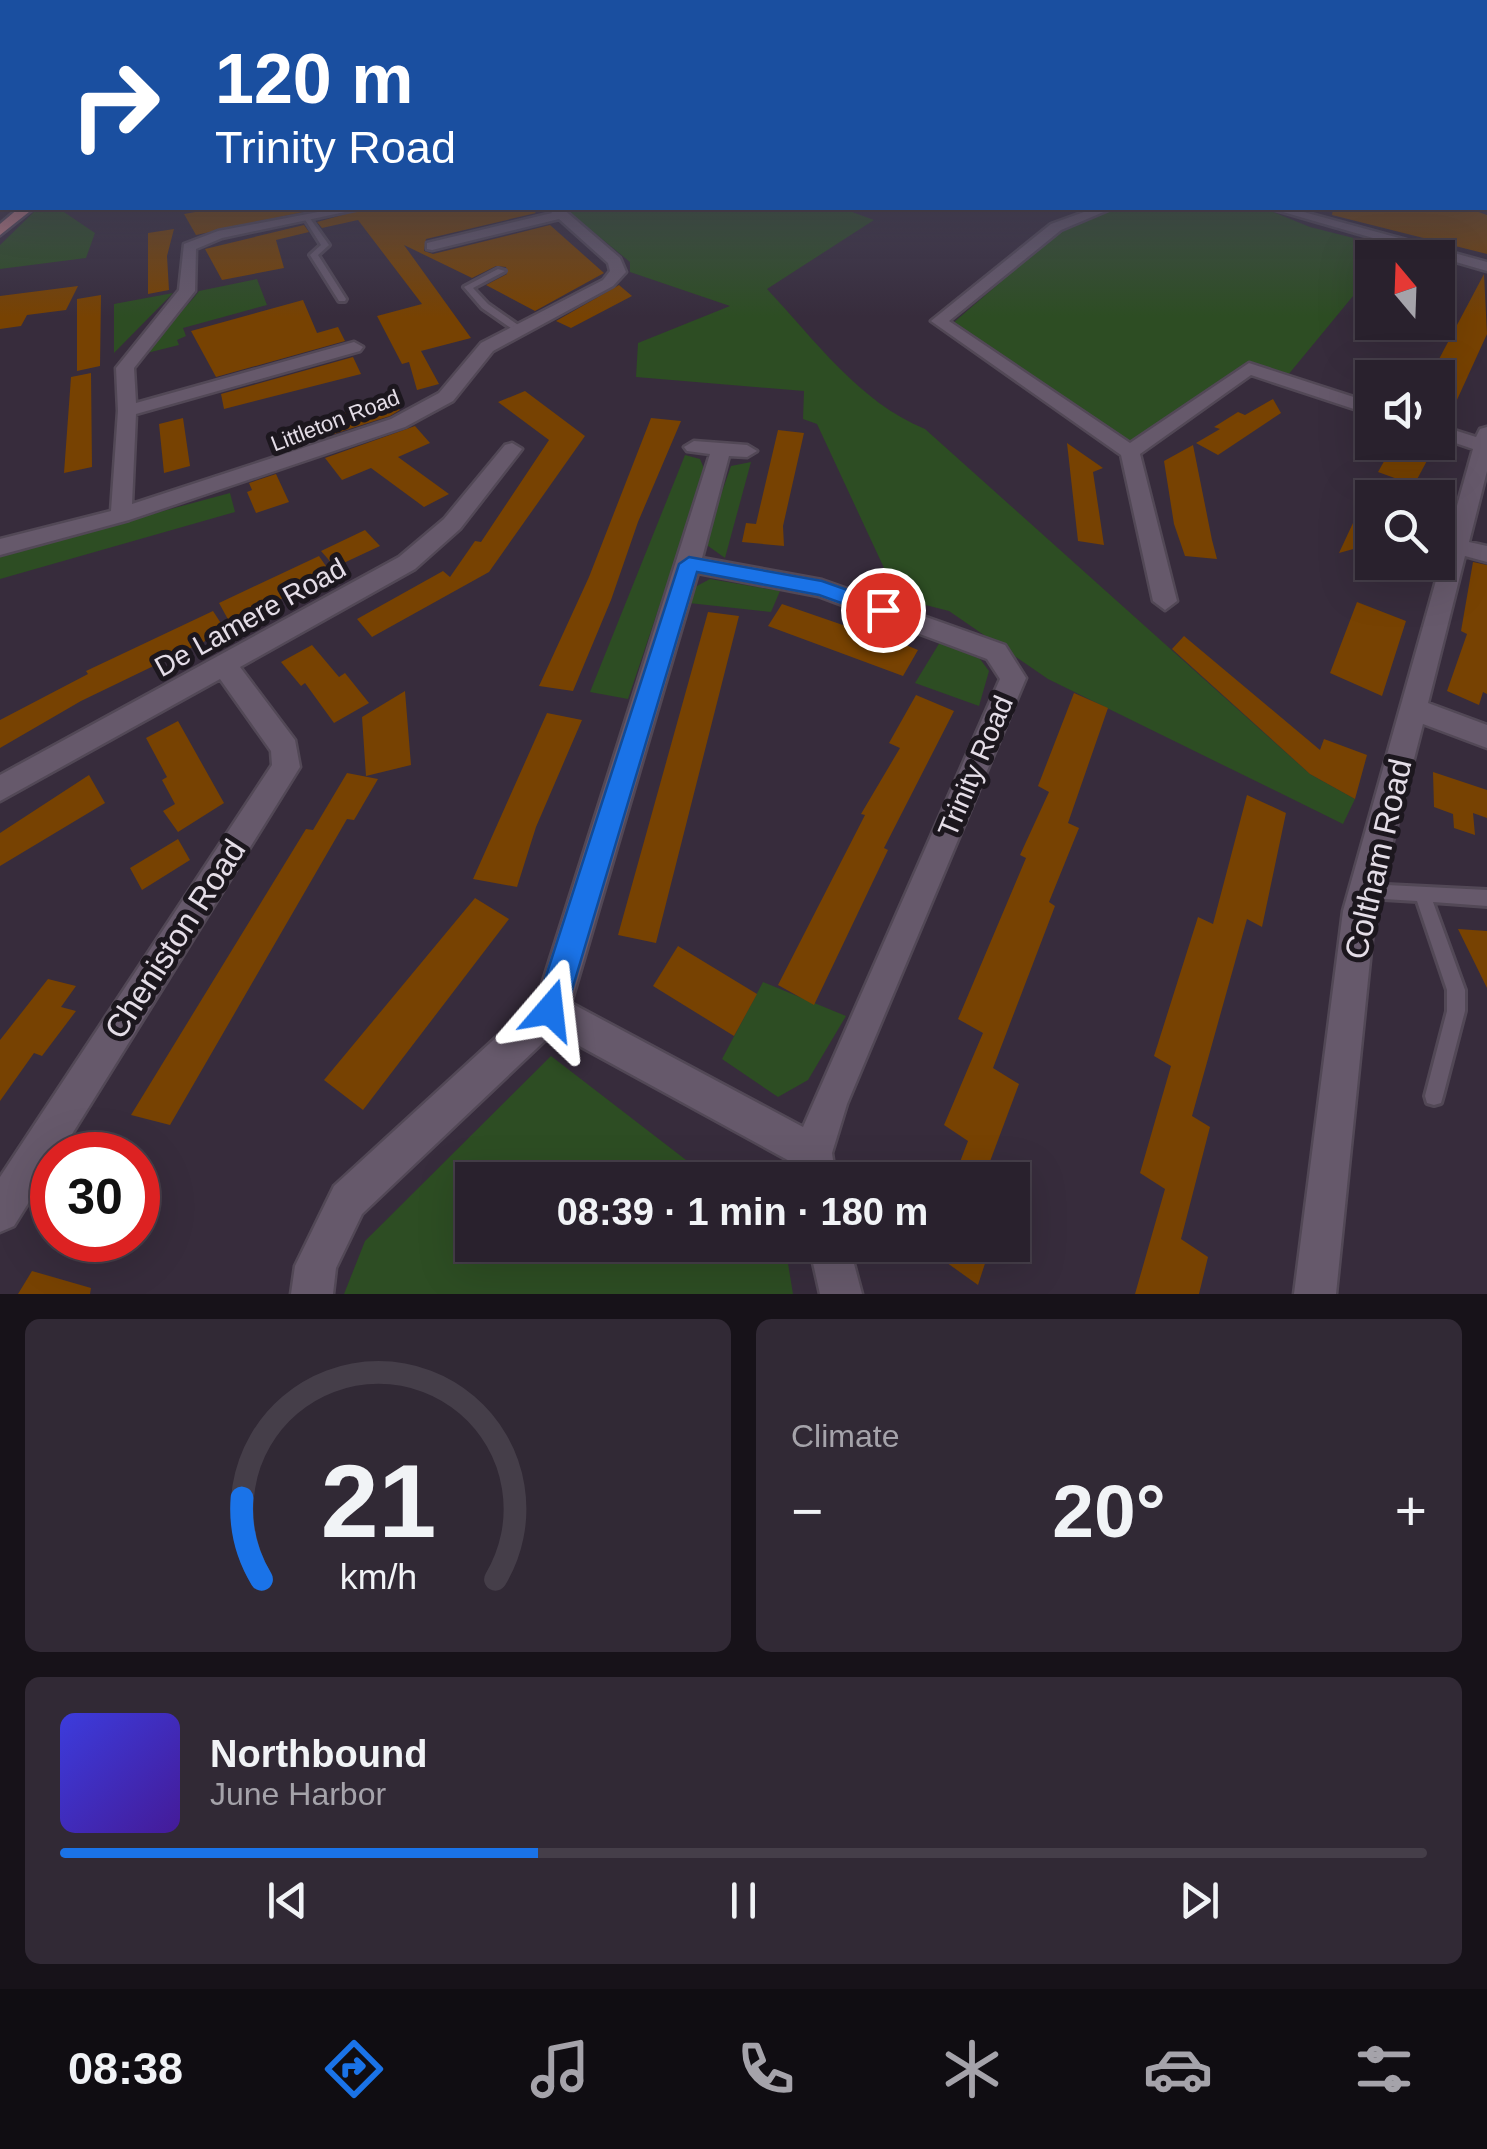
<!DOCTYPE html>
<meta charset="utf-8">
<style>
body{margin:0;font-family:Arial,sans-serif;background:#312935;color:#f1f3f6;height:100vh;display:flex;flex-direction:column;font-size:38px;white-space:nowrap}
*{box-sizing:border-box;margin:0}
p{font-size:32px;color:#a5a3aa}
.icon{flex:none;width:55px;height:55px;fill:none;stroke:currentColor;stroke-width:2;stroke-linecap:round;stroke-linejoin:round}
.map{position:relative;height:1294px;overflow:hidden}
.details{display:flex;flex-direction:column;gap:25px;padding:25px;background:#171219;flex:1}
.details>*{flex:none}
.banner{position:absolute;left:0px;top:0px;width:1488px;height:210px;box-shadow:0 10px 40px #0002,0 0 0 2px #453e49;background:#1a4fa0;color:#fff;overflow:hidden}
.needle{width:65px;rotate:341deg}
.fabs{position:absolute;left:1355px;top:240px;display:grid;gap:20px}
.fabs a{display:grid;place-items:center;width:100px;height:100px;border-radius:0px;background:#29212d;box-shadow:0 10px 40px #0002,0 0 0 2px #453e49;font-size:50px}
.speed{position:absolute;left:30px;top:1132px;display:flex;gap:20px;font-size:50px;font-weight:700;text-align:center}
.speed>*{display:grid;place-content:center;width:130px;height:130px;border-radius:50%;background:#29212d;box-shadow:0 10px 40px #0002,0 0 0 2px #453e49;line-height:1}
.speed .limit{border:15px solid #d22;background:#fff;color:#111}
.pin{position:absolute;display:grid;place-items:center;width:85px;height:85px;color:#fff;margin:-42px;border:5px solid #fff;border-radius:50%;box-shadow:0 2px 10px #0007}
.me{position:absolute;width:110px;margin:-55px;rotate:17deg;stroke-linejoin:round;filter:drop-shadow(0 0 8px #0008)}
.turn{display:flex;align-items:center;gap:35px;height:210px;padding:0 50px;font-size:45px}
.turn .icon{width:130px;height:130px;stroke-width:2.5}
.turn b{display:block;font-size:70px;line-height:85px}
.big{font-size:75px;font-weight:700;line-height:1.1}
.details .card{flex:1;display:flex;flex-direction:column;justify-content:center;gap:15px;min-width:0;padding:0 35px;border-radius:15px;background:#312935}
.details .dial{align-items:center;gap:0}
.dial svg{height:260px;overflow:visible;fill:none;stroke:#453e49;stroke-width:7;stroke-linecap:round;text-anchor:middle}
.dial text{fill:#f1f3f6;stroke:none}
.song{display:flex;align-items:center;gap:30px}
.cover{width:120px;height:120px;border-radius:15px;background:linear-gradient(135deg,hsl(240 70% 55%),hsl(260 70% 35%))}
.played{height:10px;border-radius:5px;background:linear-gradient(90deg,#1a73e8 35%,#453e49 35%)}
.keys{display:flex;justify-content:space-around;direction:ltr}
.heat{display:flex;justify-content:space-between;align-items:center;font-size:55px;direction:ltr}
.details .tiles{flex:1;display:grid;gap:25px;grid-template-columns:1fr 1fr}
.card:last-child{grid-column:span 2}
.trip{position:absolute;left:455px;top:1162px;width:575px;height:100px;border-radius:0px;background:#29212d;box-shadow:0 10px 40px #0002,0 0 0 2px #453e49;font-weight:700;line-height:100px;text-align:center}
.tabs{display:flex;height:160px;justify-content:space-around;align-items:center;background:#100d12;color:#a5a3aa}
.tabs .icon{width:70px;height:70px}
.tabs .on{color:#1a73e8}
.tabs b{font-size:45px;color:#f1f3f6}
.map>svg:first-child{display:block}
.green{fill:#2d4d23}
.building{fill:#774202}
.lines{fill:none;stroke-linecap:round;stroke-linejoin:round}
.service-casing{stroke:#524856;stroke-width:6}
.minor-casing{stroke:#524856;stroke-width:5}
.tertiary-casing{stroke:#524856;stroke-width:5}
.primary-casing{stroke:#524856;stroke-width:5}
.service{fill:#66596b;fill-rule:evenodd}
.minor{fill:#66596b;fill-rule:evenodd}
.tertiary{fill:#66596b;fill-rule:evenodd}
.primary{fill:#bf7c82;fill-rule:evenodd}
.route{fill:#1a73e8;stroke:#114b97;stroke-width:2.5}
.labels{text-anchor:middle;stroke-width:10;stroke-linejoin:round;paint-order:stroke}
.far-street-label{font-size:22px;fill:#e4dde7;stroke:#1c171e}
.street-label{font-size:28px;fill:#e4dde7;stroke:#1c171e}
.near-street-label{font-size:32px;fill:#e4dde7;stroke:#1c171e}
</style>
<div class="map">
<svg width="1487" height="1294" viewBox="0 0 1487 1294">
<rect width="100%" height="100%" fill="#372c3c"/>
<path class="green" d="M38,208H58L95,233L86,258L0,269V245Z
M564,208H841L874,220L767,289C815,340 859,402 925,429L1310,774L1355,799L1343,824L1048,679L949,611L898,598L817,424L803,419L804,391L636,377L638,343L730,306L630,272V262Z
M1119,208H1263L1310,227L1393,248L1385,257L1372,258V273L1288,375L1241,367L1130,442L953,323L1062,229Z
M257,279L267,305L183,328L186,336L177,340L179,345L147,353C159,329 183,313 199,291Z
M173,293L114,353V304Z
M685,455L700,459L705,471L628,699L590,692Z
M751,462L725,558L704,543L731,466Z
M230,493L235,512L0,579V555Z
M710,579L780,591L771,612L689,603L695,587Z
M940,642L980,659L989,671L979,706L915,683Z
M763,982L846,1016L808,1080L778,1097L722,1059Z
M551,1056L712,1180H472V1245H785L793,1294H344L365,1241Z"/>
<path class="building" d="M218,208H322L196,235L184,214Z
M368,208H530L536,213L426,239L424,251L433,254L550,225L604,273L535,311L486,285L507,274L506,267L496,266L472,278L404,245L471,338L421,351L439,384L417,390L409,362L402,364L377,316L422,304L358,220L322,228L317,222Z
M1333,208H1467L1487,215V254L1332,215Z
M304,225L309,232L276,240L284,268L222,280L205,249Z
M174,229L167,256L169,290L148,294V233Z
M1484,274L1487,334L1446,424L1438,422V378H1429Z
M619,285L632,296L571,328L556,321Z
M78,286L66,310L27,315L21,326L0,329V296Z
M101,295L100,366L77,371V299Z
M303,300L317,333L338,327L345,341L216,377L191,331Z
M353,357L361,374L224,409L221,394Z
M91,373L92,467L64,473L71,377Z
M525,391L585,436L489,572L372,637L357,619L443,571L450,577L475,541L481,542L549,440L498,402Z
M389,397L400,410L390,416L312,441L302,428Z
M1273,399L1281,413L1218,455L1196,443L1220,429L1214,427L1238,412L1245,415Z
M183,418L190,466L164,473L159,424Z
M651,418L681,421L638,522L611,600L573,691L539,686L589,577Z
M415,426L430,443L398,457L449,494L424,507L371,468L342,480L325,458Z
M778,430L804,433L783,526L784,546L742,542L746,523L756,524Z
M1395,442H1437L1414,485L1378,472Z
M1067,443L1103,468L1093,472L1104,545L1078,541Z
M1193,445L1212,540L1217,559L1185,556L1174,524L1164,461Z
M276,474L289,502L256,513L247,492L252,490L249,483Z
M1353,523L1372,530V553L1357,548L1339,553Z
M365,530L380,546L335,567L321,551Z
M319,556L332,575L230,623L219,603Z
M1473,562L1487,565V694L1483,692L1479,705L1447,691L1467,634L1461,631Z
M1357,602L1406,621L1382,696L1330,673Z
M782,604L866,633L869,630L918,650L903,676L768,626Z
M213,611L226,631L81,701L0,748V720L88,674L86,671Z
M708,612L739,616L656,943L618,935Z
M1184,636L1320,750L1324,739L1367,755L1355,799L1310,774L1172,649Z
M312,645L339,677L345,673L369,703L334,723L305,683L301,686L281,662Z
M405,691L411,765L366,776L362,717Z
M1074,693L1108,708L1068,823L1079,828L1049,902L1055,906L993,1068L1019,1084L983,1180H953L968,1141L944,1125L983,1033L958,1019L1026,858L1020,855L1049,792L1038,786Z
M916,695L954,711L884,848L888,850L814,1005L778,985L865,815L861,814L900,748L889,743Z
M547,713L582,720L536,827L517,887L473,879Z
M178,721L224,803L178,832L163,811L175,804L162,780L167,777L146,738Z
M1433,772L1487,790V818L1473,813L1475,835L1454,828L1453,814L1434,807Z
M347,773L378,779L354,820L347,819L170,1125L131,1115L306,829L313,830Z
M89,775L105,803L0,866V833Z
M1247,795L1286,813L1262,927L1247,919L1192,1116L1210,1127L1181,1239L1208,1257L1199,1294H1135L1165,1189L1140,1173L1171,1066L1154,1056L1198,917L1213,924Z
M178,839L190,860L142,890L130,868Z
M475,898L509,919L363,1110L324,1080Z
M1458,929L1487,931V988Z
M678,946L757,994L734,1036L653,986Z
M48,979L76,986L61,1007L76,1011L42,1056L34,1053L0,1101V1040Z
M922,1245H991L978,1285Z
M32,1271L91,1288L90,1294H18Z"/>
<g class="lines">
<g class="service-casing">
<path id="service" d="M307,216L309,217L329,245L318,255L346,299L345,301H339L310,255L321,245L304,218Z
M498,269L505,271L473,288L488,304L521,327V331H515L482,308L464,287Z
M1367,884L1487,890V906L1433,902L1465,990V1011L1443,1096L1441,1103L1434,1105L1427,1103L1425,1096L1447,1011V990L1417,901L1367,898L1361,896L1359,891L1361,886Z"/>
</g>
<g class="minor-casing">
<path id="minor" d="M1485,149L1487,150V158L1485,157Z
M339,208H364L222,238L196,249L195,291L134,368L136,403L354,342L363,347L360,351L136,414L132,504L391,419L439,393L481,343L603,280L610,271L608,263L559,219L432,250L427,249V243L552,213L549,208H562L620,258L626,272L613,286L493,351L453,401L405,427L129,520L0,555V539L111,511L118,411L116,368L179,290L184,244L218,231Z
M1095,208H1113L1061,230L949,321L1130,443L1249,363L1372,403V415L1251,375L1140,454L1177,601L1165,610L1153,601L1121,455L931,321L1051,224Z
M1269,208H1289L1487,262V271Z
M1438,425L1476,437L1480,429L1487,427V471L1469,542L1487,546V562L1465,556L1428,703L1487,725V748L1423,724L1375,911L1336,1294H1294L1343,911L1473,449L1438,437Z
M694,441L747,445L757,451L747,457L729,456L702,558L822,580L1005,645L1026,678L847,1104L832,1153L836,1180H796L795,1164L554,1032L362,1214L336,1268L333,1294H291L295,1266L334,1186L537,1000L710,454L687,451L684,447ZM698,573L818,596L987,659L1000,679L803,1127L571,1003Z
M512,443L522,449L519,453L460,529L415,569L240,667L295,740L300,767L59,1155H52V1165L14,1226L0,1232V1177L272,765L271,751L220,679L0,801V775L399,557L444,519L505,445Z
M809,1245H849L862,1294H820Z"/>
</g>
<g class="tertiary-casing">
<path id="tertiary" d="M1485,200H1487V208H1483Z"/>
</g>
<g class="primary-casing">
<path id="primary" d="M2,183V192L0,193V184Z
M19,208H34L0,235V224Z"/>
</g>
<use href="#service" class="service"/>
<use href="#minor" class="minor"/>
<use href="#tertiary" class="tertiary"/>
<use href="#primary" class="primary"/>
</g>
<linearGradient id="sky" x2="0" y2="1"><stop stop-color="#1e1821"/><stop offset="0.43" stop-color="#4d4b61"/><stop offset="1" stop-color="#4d4b61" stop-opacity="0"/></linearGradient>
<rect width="1487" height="317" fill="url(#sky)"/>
<path class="route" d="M689,557L822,581L890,605L894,610L883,618L819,595L697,572L566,1010L562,1022L550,1026L539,1022L535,1010L679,564Z"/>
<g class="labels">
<g class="far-street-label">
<text transform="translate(335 420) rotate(-21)" y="8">Littleton Road</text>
</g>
<g class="street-label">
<text transform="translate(250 617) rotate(-29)" y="10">De Lamere Road</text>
<text transform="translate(975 766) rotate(-67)" y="10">Trinity Road</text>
</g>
<g class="near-street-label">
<text transform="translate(1378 859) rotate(-77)" y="11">Coltham Road</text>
<text transform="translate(175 939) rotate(-57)" y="11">Cheniston Road</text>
</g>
</g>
</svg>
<div class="fabs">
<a><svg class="needle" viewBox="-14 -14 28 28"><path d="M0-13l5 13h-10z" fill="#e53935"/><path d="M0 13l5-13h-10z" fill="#a5a3aa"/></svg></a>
<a><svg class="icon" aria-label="sound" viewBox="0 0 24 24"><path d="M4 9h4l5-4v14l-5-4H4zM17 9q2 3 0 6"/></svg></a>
<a><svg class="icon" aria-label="search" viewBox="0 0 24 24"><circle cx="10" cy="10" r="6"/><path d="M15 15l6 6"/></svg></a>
</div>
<div class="speed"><div class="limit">30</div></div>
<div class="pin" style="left:883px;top:610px;background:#d93025"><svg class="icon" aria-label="arrive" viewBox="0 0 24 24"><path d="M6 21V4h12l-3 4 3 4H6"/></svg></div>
<svg class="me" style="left:550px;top:1010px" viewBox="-20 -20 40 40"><path d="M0-17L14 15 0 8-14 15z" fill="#1a73e8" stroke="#fff" stroke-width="4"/></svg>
<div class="trip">08:39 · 1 min · 180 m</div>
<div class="banner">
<div class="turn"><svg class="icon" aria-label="right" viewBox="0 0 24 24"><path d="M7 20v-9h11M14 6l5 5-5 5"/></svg><div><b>120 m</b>Trinity Road</div></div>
</div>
</div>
<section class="details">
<div class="tiles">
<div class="card dial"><svg viewBox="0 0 100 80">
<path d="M14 69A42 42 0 1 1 86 69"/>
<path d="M14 69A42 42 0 0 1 8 44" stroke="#1a73e8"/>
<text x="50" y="56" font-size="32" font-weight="700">21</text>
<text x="50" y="72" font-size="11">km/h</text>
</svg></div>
<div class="card"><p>Climate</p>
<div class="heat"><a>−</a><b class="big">20°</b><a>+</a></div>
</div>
<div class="card">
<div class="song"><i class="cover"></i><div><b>Northbound</b><p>June Harbor</p></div></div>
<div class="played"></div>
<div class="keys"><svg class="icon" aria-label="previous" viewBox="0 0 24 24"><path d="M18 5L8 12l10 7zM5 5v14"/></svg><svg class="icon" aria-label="pause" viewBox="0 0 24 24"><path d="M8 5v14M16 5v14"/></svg><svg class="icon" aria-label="next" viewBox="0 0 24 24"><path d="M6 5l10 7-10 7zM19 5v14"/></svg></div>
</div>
</div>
</section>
<nav class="tabs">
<b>08:38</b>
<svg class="icon on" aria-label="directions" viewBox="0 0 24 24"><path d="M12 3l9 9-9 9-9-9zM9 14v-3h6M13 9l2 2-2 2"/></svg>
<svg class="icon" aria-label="music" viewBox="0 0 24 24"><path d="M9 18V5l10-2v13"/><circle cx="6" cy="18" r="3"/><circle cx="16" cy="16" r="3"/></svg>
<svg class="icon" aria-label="phone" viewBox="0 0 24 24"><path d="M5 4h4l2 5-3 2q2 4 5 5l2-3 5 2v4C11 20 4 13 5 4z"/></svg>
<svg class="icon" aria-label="climate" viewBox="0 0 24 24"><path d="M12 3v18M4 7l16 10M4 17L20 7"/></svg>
<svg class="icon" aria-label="car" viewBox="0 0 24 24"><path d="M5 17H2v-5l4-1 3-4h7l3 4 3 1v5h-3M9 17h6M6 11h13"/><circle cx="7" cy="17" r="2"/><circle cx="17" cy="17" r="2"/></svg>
<svg class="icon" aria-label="filters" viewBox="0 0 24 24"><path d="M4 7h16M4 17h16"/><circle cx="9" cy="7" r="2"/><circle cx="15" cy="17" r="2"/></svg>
</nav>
